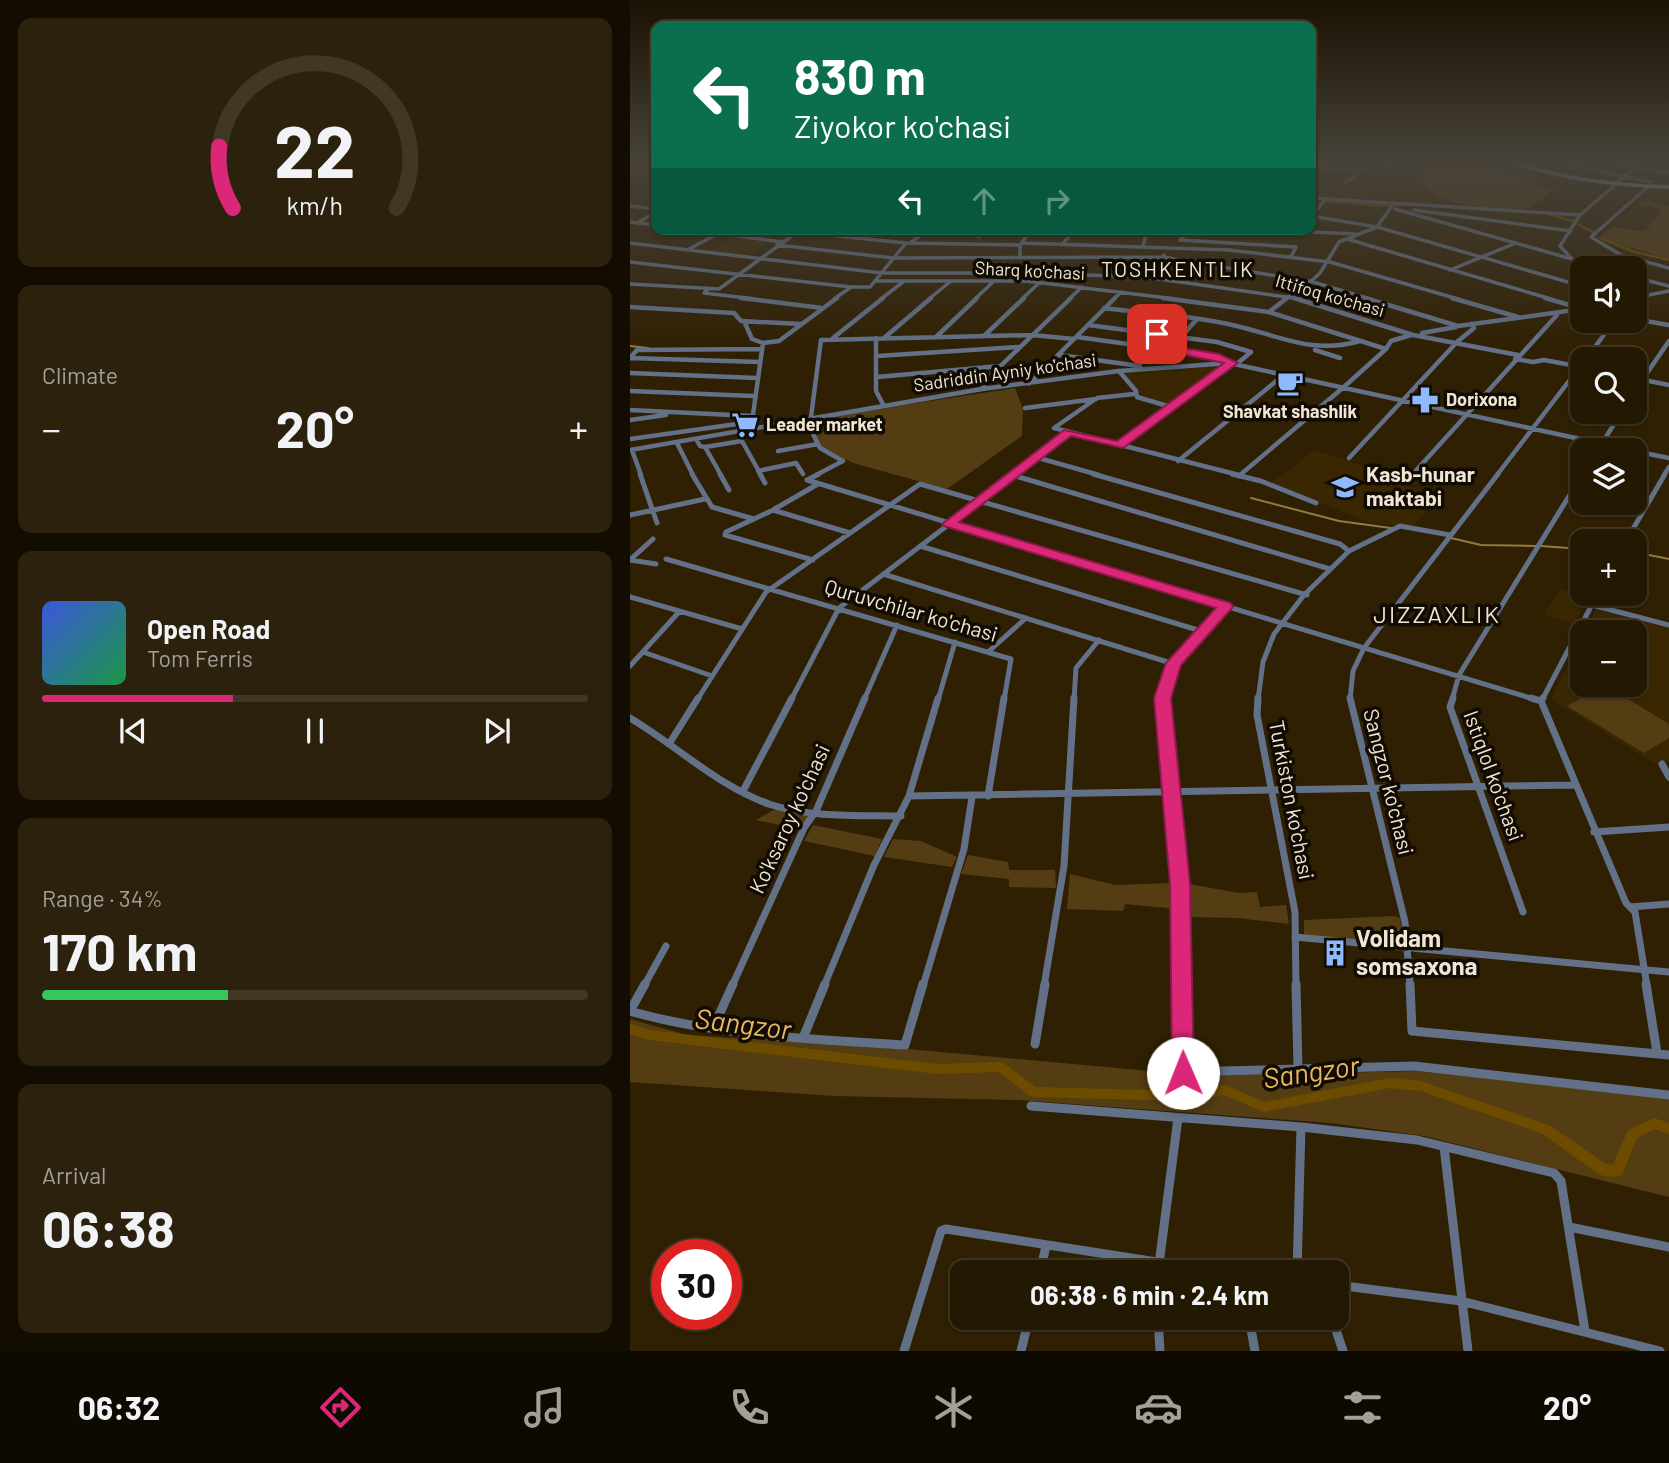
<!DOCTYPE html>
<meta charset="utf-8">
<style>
body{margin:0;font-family:Barlow,sans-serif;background:#2b210c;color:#f1f3f6;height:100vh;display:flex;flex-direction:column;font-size:26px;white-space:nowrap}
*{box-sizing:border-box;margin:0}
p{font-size:23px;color:#a3a099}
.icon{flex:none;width:38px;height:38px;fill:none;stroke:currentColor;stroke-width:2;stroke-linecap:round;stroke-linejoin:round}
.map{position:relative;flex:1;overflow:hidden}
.panel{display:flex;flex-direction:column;gap:18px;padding:18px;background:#130d01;width:630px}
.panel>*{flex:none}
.guide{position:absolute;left:21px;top:21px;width:665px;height:214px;border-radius:14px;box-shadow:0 2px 5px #0004,0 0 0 2px #403724;background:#0b6e4f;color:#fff;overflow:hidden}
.controls{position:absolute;left:940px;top:256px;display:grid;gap:14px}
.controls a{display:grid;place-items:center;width:77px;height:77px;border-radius:14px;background:#231802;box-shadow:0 2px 5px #0004,0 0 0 2px #403724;font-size:35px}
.speed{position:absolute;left:21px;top:1239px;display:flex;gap:14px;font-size:35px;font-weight:700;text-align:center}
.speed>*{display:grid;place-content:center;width:91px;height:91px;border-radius:50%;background:#231802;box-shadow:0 2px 5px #0004,0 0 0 2px #403724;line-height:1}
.speed .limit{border:10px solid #d22;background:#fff;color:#111}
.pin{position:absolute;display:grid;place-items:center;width:60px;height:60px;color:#fff;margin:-30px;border-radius:14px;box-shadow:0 4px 10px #0006}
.me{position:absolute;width:77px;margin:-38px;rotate:359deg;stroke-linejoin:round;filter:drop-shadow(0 0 5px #0008)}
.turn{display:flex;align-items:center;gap:24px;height:147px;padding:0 28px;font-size:32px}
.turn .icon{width:91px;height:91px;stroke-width:2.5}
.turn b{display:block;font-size:49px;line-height:60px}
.lanes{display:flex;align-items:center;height:66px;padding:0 28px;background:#0003;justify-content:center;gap:35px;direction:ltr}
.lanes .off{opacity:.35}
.big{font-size:52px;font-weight:700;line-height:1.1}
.panel .tile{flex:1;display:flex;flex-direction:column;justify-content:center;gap:10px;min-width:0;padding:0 24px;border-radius:14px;background:#2b210c}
.panel .dial{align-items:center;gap:0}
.dial svg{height:182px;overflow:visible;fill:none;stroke:#403724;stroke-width:7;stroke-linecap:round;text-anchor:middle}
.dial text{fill:#f1f3f6;stroke:none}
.song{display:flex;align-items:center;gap:21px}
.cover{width:84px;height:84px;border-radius:10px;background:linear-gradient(135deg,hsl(230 70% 55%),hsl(140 70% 35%))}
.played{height:7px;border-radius:4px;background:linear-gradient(90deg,#db2777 35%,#403724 35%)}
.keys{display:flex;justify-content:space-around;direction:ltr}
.heat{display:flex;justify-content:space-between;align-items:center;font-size:38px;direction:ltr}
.charge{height:10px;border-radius:5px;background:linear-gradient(90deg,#34c759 34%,#403724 0)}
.trip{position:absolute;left:320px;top:1260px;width:399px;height:70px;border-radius:14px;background:#231802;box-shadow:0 2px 5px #0004,0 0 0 2px #403724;font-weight:700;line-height:70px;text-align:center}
.menu{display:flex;height:112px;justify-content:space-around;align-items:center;background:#0e0a01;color:#a3a099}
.menu .icon{width:49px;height:49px}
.menu .on{color:#db2777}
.menu b{font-size:32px;color:#f1f3f6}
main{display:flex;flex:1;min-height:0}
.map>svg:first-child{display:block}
.built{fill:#3a2701}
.green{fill:#543d12}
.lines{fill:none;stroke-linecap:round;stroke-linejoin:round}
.stream{stroke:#947a40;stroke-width:2}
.canal{stroke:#6d4c00;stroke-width:2.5}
.river{fill:#6d4c00;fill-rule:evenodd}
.minor-far4{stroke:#627188;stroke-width:3.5}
.minor-far3{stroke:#627188;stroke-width:4.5}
.minor-far2{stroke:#627188;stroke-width:5}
.minor-far1{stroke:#627188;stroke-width:7}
.minor{stroke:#627188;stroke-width:9}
.major{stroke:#a0bff0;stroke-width:3.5}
.route{fill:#db2777;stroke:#8e194d;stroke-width:2}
.labels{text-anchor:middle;stroke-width:7;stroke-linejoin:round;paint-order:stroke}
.far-street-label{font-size:18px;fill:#efe5d5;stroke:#120b02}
.far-poi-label{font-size:18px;font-weight:bold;fill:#efe5d5;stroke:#120b02;text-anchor:start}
.far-quarter-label{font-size:21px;letter-spacing:2px;fill:#efe5d5;stroke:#120b02}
.poi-label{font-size:21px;font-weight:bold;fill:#efe5d5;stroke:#120b02;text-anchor:start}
.street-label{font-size:21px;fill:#efe5d5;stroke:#120b02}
.quarter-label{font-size:24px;letter-spacing:2px;fill:#efe5d5;stroke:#120b02}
.near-poi-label{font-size:24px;font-weight:bold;fill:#efe5d5;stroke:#120b02;text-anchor:start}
.near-water-label{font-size:28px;font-style:italic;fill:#e9b75e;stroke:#120b02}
</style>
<main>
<section class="panel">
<div class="tile dial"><svg viewBox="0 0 100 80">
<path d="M14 69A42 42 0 1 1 86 69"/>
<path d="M14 69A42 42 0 0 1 8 42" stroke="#db2777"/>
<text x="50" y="56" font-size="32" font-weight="700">22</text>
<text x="50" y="72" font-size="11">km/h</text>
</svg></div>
<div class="tile"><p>Climate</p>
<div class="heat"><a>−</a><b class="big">20°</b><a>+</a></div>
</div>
<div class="tile">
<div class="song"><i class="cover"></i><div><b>Open Road</b><p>Tom Ferris</p></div></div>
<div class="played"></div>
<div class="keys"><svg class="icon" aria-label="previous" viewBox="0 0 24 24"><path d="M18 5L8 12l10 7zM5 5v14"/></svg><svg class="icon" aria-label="pause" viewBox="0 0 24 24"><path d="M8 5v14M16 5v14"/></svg><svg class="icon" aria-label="next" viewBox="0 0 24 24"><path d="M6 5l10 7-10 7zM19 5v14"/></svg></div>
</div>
<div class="tile"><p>Range · 34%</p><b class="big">170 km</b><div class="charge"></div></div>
<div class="tile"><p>Arrival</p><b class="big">06:38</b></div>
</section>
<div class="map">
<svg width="1039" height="1351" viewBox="0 0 1039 1351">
<rect width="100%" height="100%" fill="#2f2003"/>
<path class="built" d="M700,182L753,187L755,184H781L803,204L761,202L758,197H730L728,201L681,197Z
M1027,188L1039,189V207L1014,231L983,225Z
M103,237L140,241L119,256L79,251Z
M593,364L539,404L512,397L493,372Z
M685,450L773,480L770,483L791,491L793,510L796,511L783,526L740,523L641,483Z
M930,589L958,596L944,624L914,615Z
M967,607L1039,626V762L1023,763L921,699L952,637V684H1004V632H955Z"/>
<path class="green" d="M848,161L880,171L877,174L908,178L900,184L924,189L898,209C856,207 809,211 781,173L801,167L784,162Z
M1018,201L1039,207V259L968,238L982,227L1014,231L1033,212L1029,211L1031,208L1021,206L1022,204L1007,206Z
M385,388L393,409L392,436L317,489L223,463L191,447L178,420Z
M975,685L1039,724V738L1014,753L937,706Z
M149,807L182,812L169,829L126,820Z
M183,825L252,839L245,856L174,841Z
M263,839L291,841L327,857L322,867L254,857Z
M338,855L378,862L379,870H425L426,888L379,887V879L331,874Z
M440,874L485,885L545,883L548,909L495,904L493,911L437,909Z
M559,884L609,893L627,892L630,907L656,905L659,924L607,918L560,917Z
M764,916L770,918L773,945L674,936V920Z
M0,1019L57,1035L245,1046L575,1076L787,1071L1039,1098V1197L794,1136L701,1123L388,1100L204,1096L0,1082Z"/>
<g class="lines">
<path class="stream" d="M0,346L18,348
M621,498L709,521L761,528
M821,538L851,545L906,546
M911,546L952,549
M1004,552L1039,559"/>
<path class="canal" d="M697,201L754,206
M755,205H772
M918,214L945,222
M948,224L964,233
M972,239L1005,252L1039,260"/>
<path class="river" d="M0,1024L19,1030L307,1064L371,1062L375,1064L406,1087L557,1091L595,1085L634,1102L760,1078L791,1081L921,1126L976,1164L983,1165L998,1130L1024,1118L1039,1123V1134L1024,1129L1007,1138L992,1175C984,1178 976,1177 968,1174L913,1134L791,1091L760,1088L633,1112L594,1095L557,1101L403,1097L399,1096L369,1072L307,1074L19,1040L0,1034Z"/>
<path class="minor-far4" d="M739,161L767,168
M921,161L1021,182
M974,161L1039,173
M690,167L731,171
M681,176L694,161
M715,183L739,165
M1019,186L961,237L991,255L1039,268
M681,198L950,215
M0,206L26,209
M765,209L942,259
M784,210L941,231
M681,216L747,227L952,286
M681,217L695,200
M0,222L26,225
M7,223L26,212
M58,229L152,242
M298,229L350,236
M444,229L516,235L513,246
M618,229L725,234
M168,232L276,243L390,245
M349,237L359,229
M717,239L921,299
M550,240L666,247L661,257
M550,240L561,229
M0,243L252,273H396L515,277L670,299
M280,243L299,229
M392,243L599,250L700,262L828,299
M147,245L264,258L533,257L683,282L740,299
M432,245L445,229
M59,249L87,234
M390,258V245L402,229
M0,262L221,287
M971,268L942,259L930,246L950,215L1006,167
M820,270L886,243
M515,277L534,255
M1004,277L1039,286
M246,281H396L546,299
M0,284L89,289L170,230
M79,288L74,293L125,299
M663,298L690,273L709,242L747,227L761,207
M1004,298L1039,291
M204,299L221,287H240L276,243
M251,299L273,282
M299,299L321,281
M345,299L364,281
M392,299L410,282
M439,299L452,287
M484,299L491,292
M655,299L659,296"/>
<path class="minor-far3" d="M111,298L192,308
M533,298L639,312L756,349
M664,298L783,335L888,355
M735,298L828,326L952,309
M822,298L888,317
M915,298L950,308
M0,307L104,313L111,321L171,324
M474,308C514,313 553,315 593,323C643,332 678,356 730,341
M639,312L657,298
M1004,319L1039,325
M114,321L122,339L133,343
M458,325L587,342L621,352L608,363
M792,333L826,327
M354,336L394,298
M306,337L347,298
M447,337L585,356L600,362
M203,338L253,298
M246,338V391L253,404
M254,338L301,298
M541,349L566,320
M685,350L710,358
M429,355L510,366
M247,356L388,347
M0,358L7,350L132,349
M0,358L130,362
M885,359L903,362L914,360L952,367
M956,359L985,320
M489,371L506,391L507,397L541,407
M0,373L127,378
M247,377L370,366
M1004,378L1039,385
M400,383L485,298
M352,389L357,379L441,298
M0,391L124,396
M1004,392L1039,341
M395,408L466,399
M0,410L122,416
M181,417L191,340L402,335L444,339
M175,418L190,448L213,461L186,475
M0,420L36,415
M424,428L609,475
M424,428L467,398L504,394
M121,429L133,343L149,341L207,298
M0,439L121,422
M66,439L70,446L75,447L112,441L131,475
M47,443L63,475
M489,445L599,363
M75,447L91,475
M0,450L352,389L489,371L599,363L1001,450
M2,450L11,475
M968,450L992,411
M148,451L188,444
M1004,451L1039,458
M405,457L469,475
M719,458L827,342L844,328L841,324
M548,461L655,374
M128,471L166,463L173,474
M382,475L439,432
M610,475L715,386L756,349L761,341L781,335
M782,475L927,315
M867,475L952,364
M1034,475L1039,467"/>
<path class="minor-far2" d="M10,474L27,523
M62,474L82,507L124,519
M90,474L99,490
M130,474L135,483
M189,474L177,480L907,700
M463,474L710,544L719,551
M602,474L631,481L686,503
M382,475L700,569
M609,476L612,474
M779,479L784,474
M143,510L220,533
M0,515L75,499
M996,541L1035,474
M290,546L571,631
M36,559L381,659L374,700
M0,560L23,539
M0,560L26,564
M183,560L95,535L96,532L143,510L188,484
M253,574L544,664
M0,597L112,629
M962,605L1039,625
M13,652L82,676
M358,652L396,618
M0,666L49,612
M67,700L136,592L290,484L677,595
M161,700L209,608L385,474
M234,700L267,625
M308,700L325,642
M444,700L446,668L469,640
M532,700L544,664L596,607
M628,700L633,662L644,634L674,595L719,551L770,526L820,535
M720,700L723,671L734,648L868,474
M822,700L829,675L952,475
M912,700L968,593"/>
<path class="minor-far1" d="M532,698L550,884L552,986
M628,698L627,715L665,912L666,986
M720,698L775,922L780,986
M823,698L820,707L893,912
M901,698L911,701
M913,698L911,701L996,903L1005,912L1017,986
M0,718C47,746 90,788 142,805C183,818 229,815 271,816
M39,744L68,698
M1032,764L1039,777
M113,791L162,698
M279,796L944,785
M358,796L374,698
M964,832L1039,827
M1000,907L1039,904
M665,937L1039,972
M14,986L36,946
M102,986L174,828L186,811L235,698
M194,986L244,865L279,796L308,698
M293,986L334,849L342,797
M414,986L434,866L444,698"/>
<path class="minor" d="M552,984L553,1072L784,1066L1039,1095
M666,984L668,1069
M780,984L782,1031L1039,1055
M1016,984L1027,1053
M0,1011C86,1036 185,1039 275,1045L293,984
M0,1011L15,984
M84,1026L103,984
M173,1038L195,984
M405,1044L415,984
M401,1106L671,1127L787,1140L924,1173L931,1181L955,1331
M814,1147L838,1351
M939,1227L1039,1247
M410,1272L416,1246
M528,1272L548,1118
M667,1272L671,1127
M707,1285L831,1301L1030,1351
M528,1318L530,1351
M619,1318L625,1351
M702,1318L713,1351
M274,1351L311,1231L316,1229L591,1272
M391,1351L399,1318"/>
<path class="major" d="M879,161C931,179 984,185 1039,187"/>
</g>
<linearGradient id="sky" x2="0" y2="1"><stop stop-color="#1a1202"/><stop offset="0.46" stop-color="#474239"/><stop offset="1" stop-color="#474239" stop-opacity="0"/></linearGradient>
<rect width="1039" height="350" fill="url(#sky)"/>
<path class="route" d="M527,330L554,334L556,337L548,347L589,354L608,363L493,448L441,436L329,522L601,603L603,607L551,665L541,698L560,884L564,1073L560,1079L553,1082L545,1079L542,1073L540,884L524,698L536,663L586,608L314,526L312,524L434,430L487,441L594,363L537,351L535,349L543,339L524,336V331Z"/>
<defs>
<g id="cafe-bare" transform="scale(2.1)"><path d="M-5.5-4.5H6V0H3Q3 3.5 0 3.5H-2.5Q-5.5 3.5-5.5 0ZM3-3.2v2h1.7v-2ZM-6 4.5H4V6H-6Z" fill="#8eb9fd" stroke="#120b02" stroke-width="2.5" paint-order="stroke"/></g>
<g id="pharmacy-bare" transform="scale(2.1)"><path d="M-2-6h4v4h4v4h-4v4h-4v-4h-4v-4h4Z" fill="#8eb9fd" stroke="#120b02" stroke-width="2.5" paint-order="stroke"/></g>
<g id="supermarket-bare" transform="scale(2.1)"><path d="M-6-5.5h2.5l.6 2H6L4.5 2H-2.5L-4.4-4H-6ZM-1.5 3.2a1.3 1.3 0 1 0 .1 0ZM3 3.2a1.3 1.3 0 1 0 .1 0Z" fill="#8eb9fd" stroke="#120b02" stroke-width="2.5" paint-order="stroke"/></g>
<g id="school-bare" transform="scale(2.1)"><path d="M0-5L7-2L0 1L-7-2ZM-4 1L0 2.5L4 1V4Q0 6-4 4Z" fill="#8eb9fd" stroke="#120b02" stroke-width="2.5" paint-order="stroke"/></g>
<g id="building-bare" transform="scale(2.1)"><path d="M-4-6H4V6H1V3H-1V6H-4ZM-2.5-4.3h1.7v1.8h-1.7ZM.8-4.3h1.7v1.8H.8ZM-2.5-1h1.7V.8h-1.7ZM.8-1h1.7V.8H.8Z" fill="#8eb9fd" stroke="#120b02" stroke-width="2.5" paint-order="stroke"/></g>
</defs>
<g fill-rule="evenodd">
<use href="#cafe-bare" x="660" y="383"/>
<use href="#pharmacy-bare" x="795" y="400"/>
<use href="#supermarket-bare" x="115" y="425"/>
<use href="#school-bare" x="715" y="487"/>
<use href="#building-bare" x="705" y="953"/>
</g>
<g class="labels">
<g class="far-street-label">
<text transform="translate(400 271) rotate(3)" y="6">Sharq ko'chasi</text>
<text transform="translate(700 296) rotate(16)" y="6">Ittifoq ko'chasi</text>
<text transform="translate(375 373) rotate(-8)" y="6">Sadriddin Ayniy ko'chasi</text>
</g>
<g class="far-poi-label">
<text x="816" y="406">Dorixona</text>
<text x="660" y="418" text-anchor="middle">Shavkat shashlik</text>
<text x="136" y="431">Leader market</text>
</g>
<g class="far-quarter-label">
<text x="548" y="277">TOSHKENTLIK</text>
</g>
<g class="poi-label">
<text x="736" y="482">Kasb-hunar<tspan x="736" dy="24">maktabi</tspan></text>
</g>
<g class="street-label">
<text transform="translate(281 611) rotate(16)" y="7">Quruvchilar ko'chasi</text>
<text transform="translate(863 776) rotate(70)" y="7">Istiqlol ko'chasi</text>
<text transform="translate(758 782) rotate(76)" y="7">Sangzor ko'chasi</text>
<text transform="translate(661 800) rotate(79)" y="7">Turkiston ko'chasi</text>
<text transform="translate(160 819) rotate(-65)" y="7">Ko'ksaroy ko'chasi</text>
</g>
<g class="quarter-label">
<text x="807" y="623">JIZZAXLIK</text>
</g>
<g class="near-poi-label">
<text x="726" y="947">Volidam<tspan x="726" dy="28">somsaxona</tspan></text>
</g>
<g class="near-water-label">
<text transform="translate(113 1024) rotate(7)" y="10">Sangzor</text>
<text transform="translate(681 1072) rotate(-8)" y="10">Sangzor</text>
</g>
</g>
</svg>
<div class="controls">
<a><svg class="icon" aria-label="sound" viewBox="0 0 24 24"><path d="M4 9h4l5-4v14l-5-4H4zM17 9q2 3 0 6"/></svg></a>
<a><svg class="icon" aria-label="search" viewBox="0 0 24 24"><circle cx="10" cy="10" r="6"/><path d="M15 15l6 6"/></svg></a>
<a><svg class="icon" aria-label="layers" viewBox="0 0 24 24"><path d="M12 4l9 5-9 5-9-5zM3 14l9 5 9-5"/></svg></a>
<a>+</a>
<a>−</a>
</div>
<div class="speed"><div class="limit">30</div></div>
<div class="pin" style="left:527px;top:334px;background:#d93025"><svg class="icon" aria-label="arrive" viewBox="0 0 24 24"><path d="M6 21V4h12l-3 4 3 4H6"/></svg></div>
<svg class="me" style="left:553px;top:1073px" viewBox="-20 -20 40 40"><circle r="19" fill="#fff"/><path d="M0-13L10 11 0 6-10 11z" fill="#db2777"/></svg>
<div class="trip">06:38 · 6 min · 2.4 km</div>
<div class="guide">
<div class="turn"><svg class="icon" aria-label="left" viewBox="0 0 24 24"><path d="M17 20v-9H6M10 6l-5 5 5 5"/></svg><div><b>830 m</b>Ziyokor ko'chasi</div></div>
<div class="lanes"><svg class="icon" aria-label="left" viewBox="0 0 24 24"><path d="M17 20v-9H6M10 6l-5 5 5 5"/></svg><svg class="icon off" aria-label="ahead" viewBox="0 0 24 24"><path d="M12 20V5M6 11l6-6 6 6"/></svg><svg class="icon off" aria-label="right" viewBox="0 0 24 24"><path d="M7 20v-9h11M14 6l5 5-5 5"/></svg></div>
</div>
</div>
</main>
<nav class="menu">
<b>06:32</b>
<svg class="icon on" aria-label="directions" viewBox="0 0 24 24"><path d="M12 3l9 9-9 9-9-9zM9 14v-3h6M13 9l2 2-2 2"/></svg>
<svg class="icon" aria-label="music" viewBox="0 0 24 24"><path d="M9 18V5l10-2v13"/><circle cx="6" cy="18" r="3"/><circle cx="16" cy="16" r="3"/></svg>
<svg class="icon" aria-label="phone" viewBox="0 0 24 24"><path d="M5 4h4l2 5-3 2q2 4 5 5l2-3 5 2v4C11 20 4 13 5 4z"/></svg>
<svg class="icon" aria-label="climate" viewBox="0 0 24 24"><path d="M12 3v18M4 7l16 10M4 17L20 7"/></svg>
<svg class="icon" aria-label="car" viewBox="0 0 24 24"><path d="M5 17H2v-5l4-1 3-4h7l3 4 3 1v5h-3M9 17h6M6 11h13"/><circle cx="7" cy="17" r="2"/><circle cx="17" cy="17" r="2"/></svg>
<svg class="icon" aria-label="filters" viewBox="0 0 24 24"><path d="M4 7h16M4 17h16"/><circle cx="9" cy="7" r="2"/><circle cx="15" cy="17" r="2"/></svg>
<b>20°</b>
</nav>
